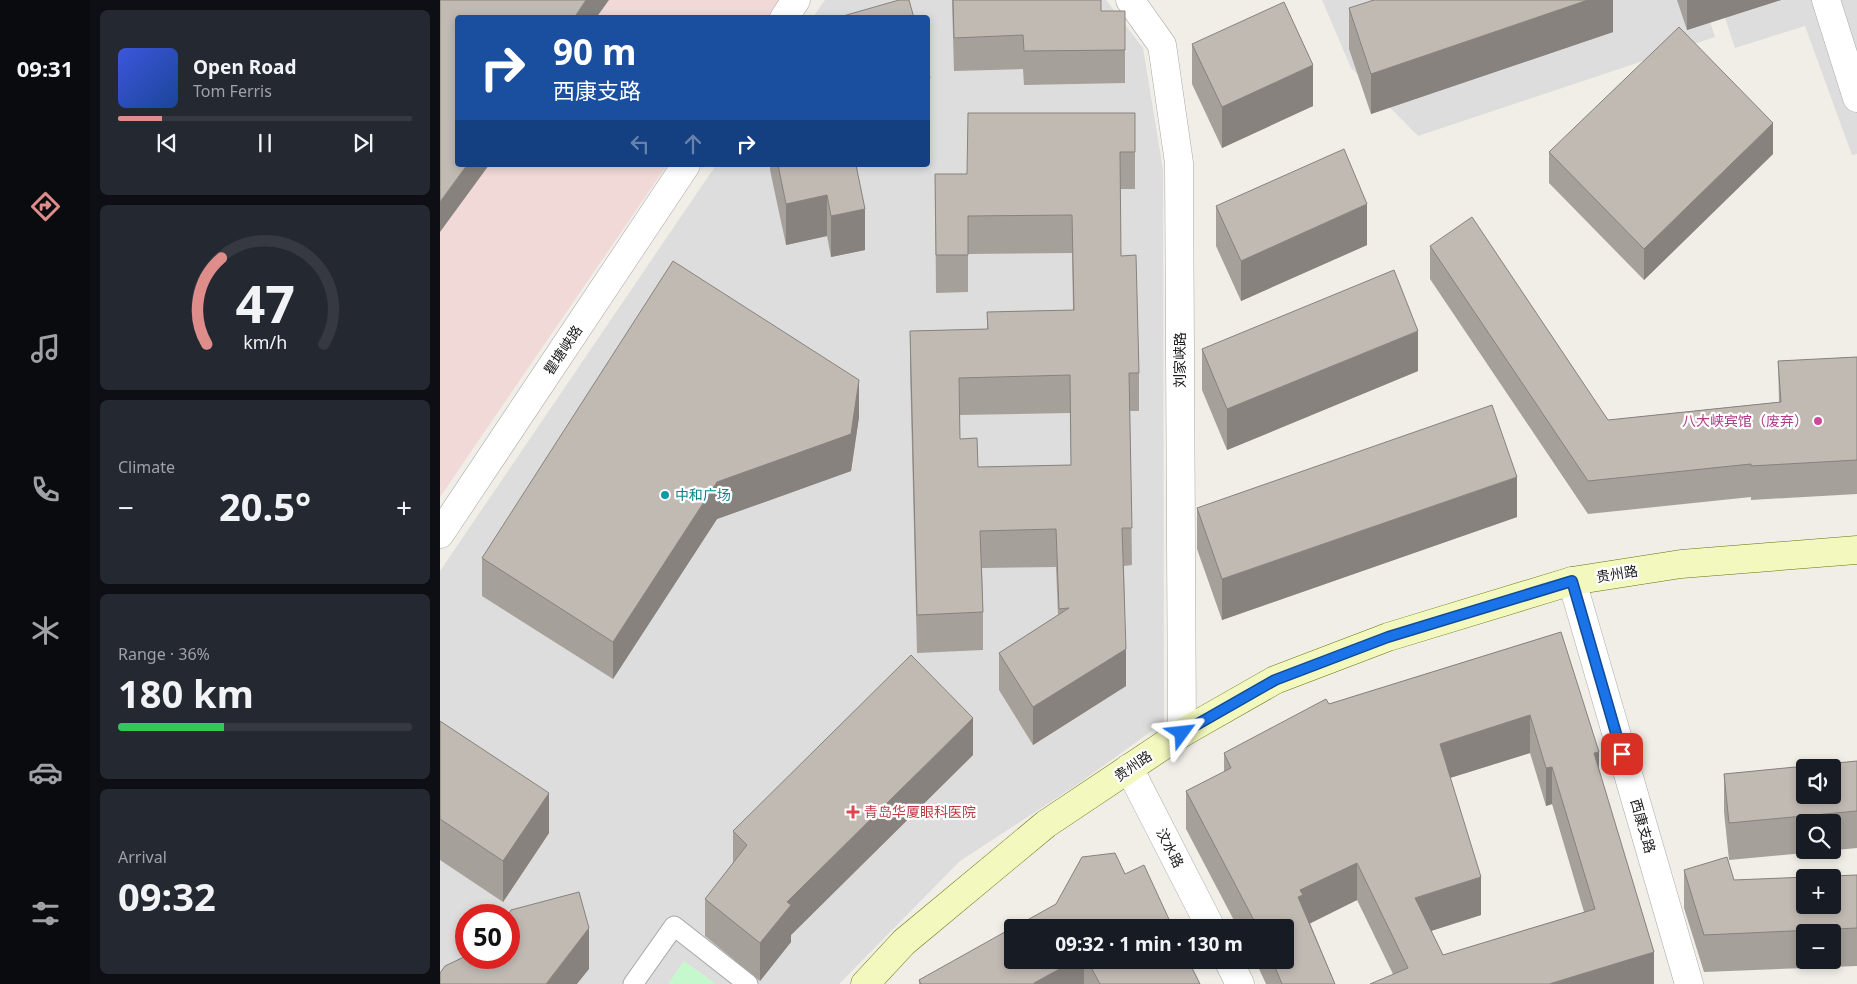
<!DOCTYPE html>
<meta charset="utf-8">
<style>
body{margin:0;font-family:"Noto Sans","Noto Sans SC",sans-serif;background:#242831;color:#f1f3f6;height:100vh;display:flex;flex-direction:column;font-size:19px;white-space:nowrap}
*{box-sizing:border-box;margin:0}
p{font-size:16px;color:#9ea1a6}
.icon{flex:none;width:28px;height:28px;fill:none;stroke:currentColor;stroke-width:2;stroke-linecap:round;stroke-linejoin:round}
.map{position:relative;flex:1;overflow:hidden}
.side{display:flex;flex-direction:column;gap:10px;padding:10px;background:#0d0f14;width:350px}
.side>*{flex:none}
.top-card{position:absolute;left:15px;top:15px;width:475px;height:152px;border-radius:5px;box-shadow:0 2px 8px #0003;background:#1a4fa0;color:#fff;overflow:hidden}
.fabs{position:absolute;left:1356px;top:759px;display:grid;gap:10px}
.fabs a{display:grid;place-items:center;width:45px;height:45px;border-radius:5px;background:#171b24;box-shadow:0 2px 8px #0003;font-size:25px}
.speed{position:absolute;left:15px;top:904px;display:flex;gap:10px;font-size:25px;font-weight:700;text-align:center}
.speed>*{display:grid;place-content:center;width:65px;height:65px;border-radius:50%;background:#171b24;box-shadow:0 2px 8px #0003;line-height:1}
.speed .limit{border:8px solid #d22;background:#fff;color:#111}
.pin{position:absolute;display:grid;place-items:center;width:42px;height:42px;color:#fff;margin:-21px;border-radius:10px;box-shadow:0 2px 8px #0006}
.me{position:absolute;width:55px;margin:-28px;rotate:60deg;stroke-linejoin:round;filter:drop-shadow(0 0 4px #0008)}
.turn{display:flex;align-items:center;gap:18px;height:105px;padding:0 15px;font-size:22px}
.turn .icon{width:65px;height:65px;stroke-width:2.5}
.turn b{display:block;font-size:35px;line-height:42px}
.lanes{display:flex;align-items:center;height:48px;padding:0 15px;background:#0003;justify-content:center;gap:25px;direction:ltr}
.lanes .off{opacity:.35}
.big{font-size:38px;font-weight:700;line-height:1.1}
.side .card{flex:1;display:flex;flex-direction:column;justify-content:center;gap:8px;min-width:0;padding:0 18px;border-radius:8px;background:#242831}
.side .dial{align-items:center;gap:0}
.dial svg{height:130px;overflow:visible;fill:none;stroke:#363941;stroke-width:7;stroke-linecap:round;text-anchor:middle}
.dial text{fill:#f1f3f6;stroke:none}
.song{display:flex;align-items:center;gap:15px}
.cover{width:60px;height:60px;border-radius:8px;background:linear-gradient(135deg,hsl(230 70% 55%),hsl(220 70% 35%))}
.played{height:5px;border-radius:2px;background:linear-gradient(90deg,#df8d8a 15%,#363941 15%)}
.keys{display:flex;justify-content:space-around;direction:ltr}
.heat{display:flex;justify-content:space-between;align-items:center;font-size:28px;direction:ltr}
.charge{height:8px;border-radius:4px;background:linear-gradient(90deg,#34c759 36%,#363941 0)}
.trip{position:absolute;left:564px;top:919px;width:290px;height:50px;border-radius:5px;background:#171b24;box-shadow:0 2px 8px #0003;font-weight:700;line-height:50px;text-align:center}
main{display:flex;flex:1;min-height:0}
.tabs{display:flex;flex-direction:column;width:90px;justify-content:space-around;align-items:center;background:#090b0e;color:#9ea1a6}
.tabs .icon{width:35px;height:35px}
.tabs .current{color:#df8d8a}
.tabs b{font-size:22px;color:#f1f3f6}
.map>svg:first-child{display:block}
.residential{fill:#dedddd;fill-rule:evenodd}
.commercial{fill:#f0d9d7}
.park{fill:#c6f8cd}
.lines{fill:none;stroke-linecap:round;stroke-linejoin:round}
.service-casing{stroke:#a7a7a7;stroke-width:21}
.minor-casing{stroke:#a7a7a7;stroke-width:29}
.secondary-casing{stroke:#657609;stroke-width:29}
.service{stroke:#fff;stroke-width:19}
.minor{stroke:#fff;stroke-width:28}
.secondary{stroke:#f2f8be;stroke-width:28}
.wall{fill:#a6a09a;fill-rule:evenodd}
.shaded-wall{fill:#87827d}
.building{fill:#c1bab3;stroke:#87827d;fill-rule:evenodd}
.route-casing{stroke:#114b97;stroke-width:12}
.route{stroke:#1a73e8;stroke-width:9}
.hotel-dot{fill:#d1479c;stroke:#fff;stroke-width:2}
.culture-dot{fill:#0f9aa8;stroke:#fff;stroke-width:2}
.health-dot{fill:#e0444e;stroke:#fff;stroke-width:2}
.labels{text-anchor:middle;stroke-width:4.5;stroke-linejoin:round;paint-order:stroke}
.street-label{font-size:14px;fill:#202020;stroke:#fff}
.hotel-label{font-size:14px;fill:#b23c85;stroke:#fff;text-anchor:end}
.culture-label{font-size:14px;fill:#0d838f;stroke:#fff;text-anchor:start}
.health-label{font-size:14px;fill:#be3a42;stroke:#fff;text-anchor:start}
</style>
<main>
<nav class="tabs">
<b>09:31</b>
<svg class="icon current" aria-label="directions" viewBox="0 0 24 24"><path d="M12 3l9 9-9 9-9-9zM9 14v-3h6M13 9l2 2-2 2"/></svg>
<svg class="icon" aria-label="music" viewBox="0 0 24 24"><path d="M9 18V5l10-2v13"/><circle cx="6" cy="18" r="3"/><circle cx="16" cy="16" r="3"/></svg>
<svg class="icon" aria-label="phone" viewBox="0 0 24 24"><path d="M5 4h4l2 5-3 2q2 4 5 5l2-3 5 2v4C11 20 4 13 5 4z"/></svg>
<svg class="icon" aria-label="climate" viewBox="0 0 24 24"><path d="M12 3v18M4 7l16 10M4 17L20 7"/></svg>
<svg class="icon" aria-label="car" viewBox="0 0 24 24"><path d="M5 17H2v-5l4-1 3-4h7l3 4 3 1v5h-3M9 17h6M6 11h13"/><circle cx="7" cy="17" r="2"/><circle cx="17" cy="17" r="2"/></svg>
<svg class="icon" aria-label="filters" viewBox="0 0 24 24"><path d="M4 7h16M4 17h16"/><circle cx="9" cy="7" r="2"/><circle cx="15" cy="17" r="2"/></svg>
</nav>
<section class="side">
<div class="card">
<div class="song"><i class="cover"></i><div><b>Open Road</b><p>Tom Ferris</p></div></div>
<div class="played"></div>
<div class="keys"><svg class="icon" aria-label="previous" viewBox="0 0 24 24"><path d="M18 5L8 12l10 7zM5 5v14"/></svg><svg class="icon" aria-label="pause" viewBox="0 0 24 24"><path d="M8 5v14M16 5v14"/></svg><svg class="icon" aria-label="next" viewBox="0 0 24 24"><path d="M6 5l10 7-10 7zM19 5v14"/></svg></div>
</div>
<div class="card dial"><svg viewBox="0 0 100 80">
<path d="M14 69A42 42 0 1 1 86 69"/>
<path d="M14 69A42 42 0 0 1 23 16" stroke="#df8d8a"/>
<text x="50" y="56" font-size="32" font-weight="700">47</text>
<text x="50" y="72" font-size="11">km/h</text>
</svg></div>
<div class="card"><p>Climate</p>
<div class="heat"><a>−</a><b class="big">20.5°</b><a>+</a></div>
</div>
<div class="card"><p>Range · 36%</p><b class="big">180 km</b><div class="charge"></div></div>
<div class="card"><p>Arrival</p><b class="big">09:32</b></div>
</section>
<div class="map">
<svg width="1417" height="984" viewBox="0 0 1417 984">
<rect width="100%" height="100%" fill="#f0eee7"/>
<path class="residential" d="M385,0H666L703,48L723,170L724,722L641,782L520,861L399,984H0V571L276,165H488V18L373,17ZM26,915H69V958H26Z
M882,0H1263L1275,37L978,136L911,68Z
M1279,0H1417V154L1412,155L1365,26L1295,48Z"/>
<path class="commercial" d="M0,0H340L328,17L18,18V165H227L0,497Z"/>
<path class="park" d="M244,961L276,984H228Z"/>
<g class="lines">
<g class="service-casing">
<path id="service" d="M193,984L234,926L308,984"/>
</g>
<g class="minor-casing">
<path id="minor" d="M690,0L722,45L739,163L742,733
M1386,0L1417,98
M344,18L356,0
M0,534L246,165
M1132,581L1249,984
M689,768L771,928
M788,960L800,984"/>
</g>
<g class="secondary-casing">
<path id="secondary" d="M425,984L464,942L606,824L742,733L835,680L948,637L1132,581L1241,564L1417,550"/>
</g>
<use href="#service" class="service"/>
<use href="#minor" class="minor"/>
<use href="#secondary" class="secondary"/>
</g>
<path class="wall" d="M512,0H661V11H685V83L584,85L583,69L514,71Z
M1173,0V32L931,114L909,49V8Z
M1237,0H1341L1247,30Z
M752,44L873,106L782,148L752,84Z
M695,113V189H680L681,256L699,373V411H690L692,565L684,566L686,686L593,745L559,690V653L618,615L616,567L542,568L543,612V650L477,653L470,368V331L547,329V312L633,310L632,253L528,254V292L496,293L495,174H527ZM630,413L631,465L538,467L520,439V415Z
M1109,152L1333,154L1204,280L1109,183Z
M330,165H416L425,250L391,257L387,236L346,245L330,170Z
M776,206L927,245L801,301L776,246Z
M990,246L1168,420L1339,402L1338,361L1417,357V494L1311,500V497L1148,514L990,279Z
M762,349L978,371L787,450L762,390Z
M419,417L411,471L277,519L173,679L42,596V558Z
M757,508L1077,517L782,620L757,549Z
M1121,632L1159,770L1214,984L953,974L917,900L870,923L895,984H826L815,960H845V928H798L746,829V791L784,772V753L889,704ZM1090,753L1106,806L1112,804L1144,912L1003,955L991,931L1041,915L1010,778Z
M0,721L109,833L63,902L0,860Z
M533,755L351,935V942L320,981L265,936V899L293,863V831Z
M1417,761V848L1289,860L1284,812V774ZM1365,822H1392V850H1365Z
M1244,870L1294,880L1417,875V966L1264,972L1244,908ZM1365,932H1392V960H1365Z
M572,960H748L760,984H479V980Z"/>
<path class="shaded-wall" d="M146,0H169L156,18H134Z
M1148,0H1173V32L931,114V74Z
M1247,0H1341L1247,30Z
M873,65V106L782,148V107Z
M488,78H490V118L488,119Z
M1333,123V154L1204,280V249Z
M27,165H49L0,232V202Z
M387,195V236L346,245V204Z
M927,204V245L801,301V261Z
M425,209V250L391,257V216Z
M978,331V371L787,450V409Z
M419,380V417L411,471L277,519L173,679V642L277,482Z
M1077,477V517L782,620V579Z
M686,649V686L593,745V707Z
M1090,715V753L1000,781V744Z
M533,718V755L351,935V942L320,981V943L347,902Z
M1159,752V790L1154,753Z
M1112,767V804L1106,806V768Z
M109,793V833L63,902V861Z
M917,863V900L863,927L858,897L860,890Z
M1041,877V915L975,936V898Z
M149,928V969L137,984H106Z
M1214,952V984H1109Z
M636,960H644V984H594V983Z"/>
<path class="building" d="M0,0H146L134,18H18V165H27L0,202Z
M459,0H469L474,18H396Z
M513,0H661V11H685V50L584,51L583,35L514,38Z
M934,0H1148L931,74L909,8Z
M844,2L873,65L782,107L752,44Z
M1239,27L1333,123L1204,249L1109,152Z
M488,68L490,78H488Z
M528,113H695V152H680L681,256L696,255L699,373H689L692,528H682L686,649L593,707L559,653L629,608L619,609L616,529L540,531L543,612L477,615L470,331L548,329L547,312L634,310L632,215L528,216V255H496L495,174H527ZM630,375L631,465L538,467L537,438L520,439L519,378Z
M904,149L927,204L801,261L776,206Z
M338,165H416L425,209L391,216L387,195L346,204Z
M1032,217L1168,420L1341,402L1338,361L1417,357V460L1311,466V464L1148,481L990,246Z
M233,261L419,380L411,434L277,482L173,642L42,558Z
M954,270L978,331L787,409L762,349Z
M1052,405L1077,477L782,579L757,508Z
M1121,632L1159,752L1154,753L1214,952L1109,984H930L968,968L917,863L860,890L863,895L858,897L895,984H842L832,960H845V928H818L746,791L791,768L784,753L886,699L889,704ZM1090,715L1106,768L1112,767L1155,909L1003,955L975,898L1041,877L1000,744Z
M471,655L533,718L347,902L351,905L320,943L265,899L307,845L293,831Z
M0,721L109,793L63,861L0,819Z
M1417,761V811L1289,823L1284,774ZM1365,768H1392V795H1365Z
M675,853L685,874L704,865L733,928H573L616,904L642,857Z
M1287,857L1294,880L1417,875V928L1264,935L1244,870ZM1365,878H1392V905H1365Z
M139,892L149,928L106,984H0V973L5,966L26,956V958H69V915H68L71,910Z
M572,928V960H636L594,983V984H481L479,980Z
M647,960H748L760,984H660Z"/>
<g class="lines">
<g class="route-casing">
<path id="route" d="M742,733L835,680L948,637L1132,581L1182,754"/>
</g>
<use href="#route" class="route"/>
</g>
<circle class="hotel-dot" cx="1378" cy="421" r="5"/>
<circle class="culture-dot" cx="225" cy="495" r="5"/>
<path class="health-dot" d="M410.5 804.5h5v5h5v5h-5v5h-5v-5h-5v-5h5z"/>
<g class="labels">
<g class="street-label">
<text transform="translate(123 350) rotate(-56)" y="5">瞿塘峡路</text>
<text transform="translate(740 360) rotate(-90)" y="5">刘家峡路</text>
<text transform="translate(1177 574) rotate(-9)" y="5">贵州路</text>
<text transform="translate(693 766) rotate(-34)" y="5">贵州路</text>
<text transform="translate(1203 826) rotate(74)" y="5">西康支路</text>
<text transform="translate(730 848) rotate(63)" y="5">汶水路</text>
</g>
<g class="hotel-label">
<text x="1368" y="426">八大峡宾馆（废弃）</text>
</g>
<g class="culture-label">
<text x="235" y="500">中和广场</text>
</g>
<g class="health-label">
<text x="424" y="817">青岛华厦眼科医院</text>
</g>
</g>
</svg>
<div class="fabs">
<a><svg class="icon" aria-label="sound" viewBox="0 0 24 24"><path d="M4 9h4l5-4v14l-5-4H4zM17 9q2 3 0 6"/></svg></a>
<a><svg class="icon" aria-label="search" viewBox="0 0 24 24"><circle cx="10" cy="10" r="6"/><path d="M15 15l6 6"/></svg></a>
<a>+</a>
<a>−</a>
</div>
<div class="speed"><div class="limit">50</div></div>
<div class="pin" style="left:1182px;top:754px;background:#d93025"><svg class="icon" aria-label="arrive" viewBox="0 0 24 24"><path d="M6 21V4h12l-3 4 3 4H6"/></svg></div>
<svg class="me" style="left:742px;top:733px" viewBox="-20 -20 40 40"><path d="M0-17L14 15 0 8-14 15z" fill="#1a73e8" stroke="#fff" stroke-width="4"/></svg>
<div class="trip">09:32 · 1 min · 130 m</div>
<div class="top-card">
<div class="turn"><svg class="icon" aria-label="right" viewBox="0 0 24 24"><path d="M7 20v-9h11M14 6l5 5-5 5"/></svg><div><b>90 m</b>西康支路</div></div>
<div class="lanes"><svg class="icon off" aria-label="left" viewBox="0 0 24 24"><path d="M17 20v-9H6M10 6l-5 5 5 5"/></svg><svg class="icon off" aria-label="ahead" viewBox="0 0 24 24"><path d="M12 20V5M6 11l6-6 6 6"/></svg><svg class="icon" aria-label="right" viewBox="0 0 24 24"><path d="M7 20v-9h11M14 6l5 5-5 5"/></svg></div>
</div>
</div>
</main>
